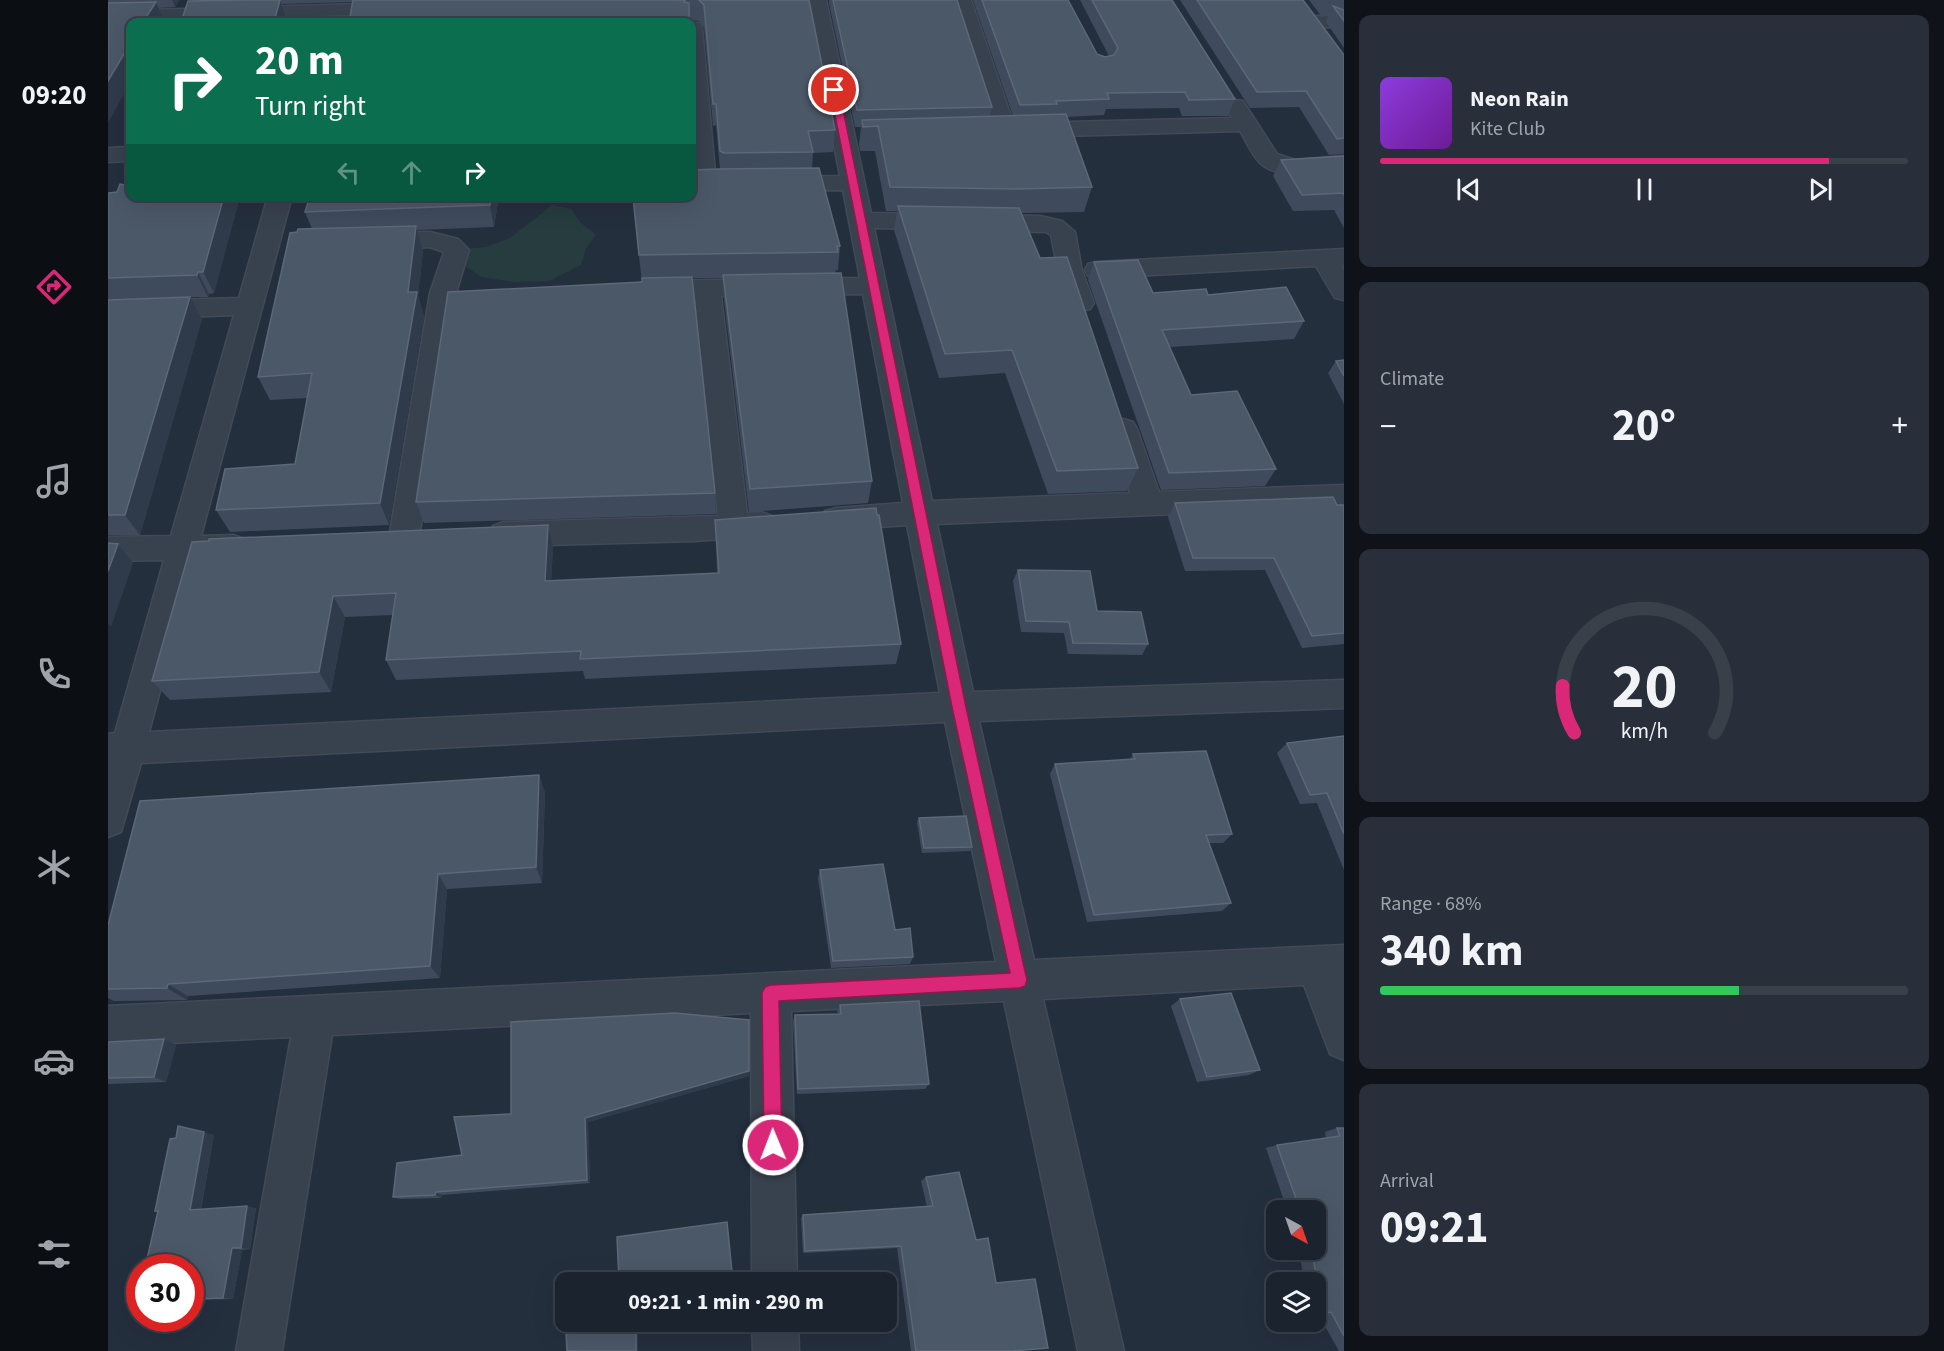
<!DOCTYPE html>
<meta charset="utf-8">
<style>
body{margin:0;font-family:"Source Sans 3",sans-serif;background:#282f3a;color:#f1f3f6;height:100vh;display:flex;flex-direction:column;font-size:22px;white-space:nowrap}
*{box-sizing:border-box;margin:0}
p{font-size:20px;color:#a0a4aa}
.icon{flex:none;width:33px;height:33px;fill:none;stroke:currentColor;stroke-width:2;stroke-linecap:round;stroke-linejoin:round}
.map{position:relative;flex:1;overflow:hidden}
.panel{display:flex;flex-direction:column;gap:15px;padding:15px;background:#0f1319;width:600px}
.panel>*{flex:none}
.hud{position:absolute;left:18px;top:18px;width:570px;height:183px;border-radius:12px;box-shadow:0 6px 24px #0002,0 0 0 2px #39404a;background:#0b6e4f;color:#fff;overflow:hidden}
.needle{width:39px;rotate:140deg}
.tools{position:absolute;left:1158px;top:1200px;display:grid;gap:12px}
.tools a{display:grid;place-items:center;width:60px;height:60px;border-radius:12px;background:#1b232e;box-shadow:0 6px 24px #0002,0 0 0 2px #39404a;font-size:30px}
.speed{position:absolute;left:18px;top:1254px;display:flex;gap:12px;font-size:30px;font-weight:700;text-align:center}
.speed>*{display:grid;place-content:center;width:78px;height:78px;border-radius:50%;background:#1b232e;box-shadow:0 6px 24px #0002,0 0 0 2px #39404a;line-height:1}
.speed .limit{border:9px solid #d22;background:#fff;color:#111}
.pin{position:absolute;display:grid;place-items:center;width:51px;height:51px;color:#fff;margin:-26px;border:3px solid #fff;border-radius:50%;box-shadow:0 2px 6px #0007}
.me{position:absolute;width:66px;margin:-33px;rotate:359deg;stroke-linejoin:round;filter:drop-shadow(0 0 4px #0008)}
.turn{display:flex;align-items:center;gap:21px;height:126px;padding:0 30px;font-size:27px}
.turn .icon{width:78px;height:78px;stroke-width:2.5}
.turn b{display:block;font-size:42px;line-height:51px}
.lanes{display:flex;align-items:center;height:57px;padding:0 30px;background:#0003;justify-content:center;gap:30px;direction:ltr}
.lanes .off{opacity:.35}
.big{font-size:45px;font-weight:700;line-height:1.1}
.panel .tile{flex:1;display:flex;flex-direction:column;justify-content:center;gap:9px;min-width:0;padding:0 21px;border-radius:12px;background:#282f3a}
.panel .dial{align-items:center;gap:0}
.dial svg{height:156px;overflow:visible;fill:none;stroke:#39404a;stroke-width:7;stroke-linecap:round;text-anchor:middle}
.dial text{fill:#f1f3f6;stroke:none}
.song{display:flex;align-items:center;gap:18px}
.cover{width:72px;height:72px;border-radius:9px;background:linear-gradient(135deg,hsl(270 70% 55%),hsl(280 70% 35%))}
.played{height:6px;border-radius:3px;background:linear-gradient(90deg,#db2777 85%,#39404a 85%)}
.keys{display:flex;justify-content:space-around;direction:ltr}
.heat{display:flex;justify-content:space-between;align-items:center;font-size:33px;direction:ltr}
.charge{height:9px;border-radius:4px;background:linear-gradient(90deg,#34c759 68%,#39404a 0)}
.trip{position:absolute;left:447px;top:1272px;width:342px;height:60px;border-radius:12px;background:#1b232e;box-shadow:0 6px 24px #0002,0 0 0 2px #39404a;font-weight:700;line-height:60px;text-align:center}
main{display:flex;flex:1;min-height:0}
.dock{display:flex;flex-direction:column;width:108px;justify-content:space-around;align-items:center;background:#0b0e12;color:#a0a4aa}
.dock .icon{width:42px;height:42px}
.dock .active{color:#db2777}
.dock b{font-size:27px;color:#f1f3f6}
.map>svg:first-child{display:block}
.green{fill:#263c3f}
.lines{fill:none;stroke-linecap:round;stroke-linejoin:round}
.street-casing{stroke:#414a57;stroke-width:3}
.street{fill:#38414e;fill-rule:evenodd}
.wall{fill:#3f4b5c}
.shaded-wall{fill:#2f3b4b}
.building{fill:#4b5868;stroke:#5c6777;stroke-width:1.5}
.route{fill:#db2777;stroke:#8e194d;stroke-width:1.5}
</style>
<main>
<nav class="dock">
<b>09:20</b>
<svg class="icon active" aria-label="directions" viewBox="0 0 24 24"><path d="M12 3l9 9-9 9-9-9zM9 14v-3h6M13 9l2 2-2 2"/></svg>
<svg class="icon" aria-label="music" viewBox="0 0 24 24"><path d="M9 18V5l10-2v13"/><circle cx="6" cy="18" r="3"/><circle cx="16" cy="16" r="3"/></svg>
<svg class="icon" aria-label="phone" viewBox="0 0 24 24"><path d="M5 4h4l2 5-3 2q2 4 5 5l2-3 5 2v4C11 20 4 13 5 4z"/></svg>
<svg class="icon" aria-label="climate" viewBox="0 0 24 24"><path d="M12 3v18M4 7l16 10M4 17L20 7"/></svg>
<svg class="icon" aria-label="car" viewBox="0 0 24 24"><path d="M5 17H2v-5l4-1 3-4h7l3 4 3 1v5h-3M9 17h6M6 11h13"/><circle cx="7" cy="17" r="2"/><circle cx="17" cy="17" r="2"/></svg>
<svg class="icon" aria-label="filters" viewBox="0 0 24 24"><path d="M4 7h16M4 17h16"/><circle cx="9" cy="7" r="2"/><circle cx="15" cy="17" r="2"/></svg>
</nav>
<div class="map">
<svg width="1236" height="1351" viewBox="0 0 1236 1351">
<rect width="100%" height="100%" fill="#242f3e"/>
<path class="green" d="M444,205L463,209L472,222L488,235L478,248L473,265L441,281L406,282L373,277L355,264L356,249L378,247L402,238Z"/>
<g class="lines">
<g class="street-casing">
<path id="street" d="M698,0H718L763,213L932,216L954,221L967,232L974,271L986,303L982,309L973,311L964,309L950,271L943,235L938,232L766,228L824,501L1022,493L1001,429L1005,422L1015,419L1025,422L1029,429L1051,492L1236,485V507L829,524L865,692L1236,680V708L871,721L926,960L1236,945V1060L1222,1054L1196,985L935,999L1016,1351H970L896,1001L683,1011L689,1282H644L643,1013L224,1035L174,1351H128L183,1037L0,1046V1006L888,962L837,722L33,763L13,832L0,837V734L7,733L56,560L0,561V537L63,536L126,315L0,320V302L131,298L160,196H184L93,536L125,535L136,539L140,547L136,555L125,559L87,560L41,732L832,693L799,525L728,530L717,527L713,519L717,511L728,508L795,503L755,294L613,296L639,513L653,512L664,516L668,524L664,532L653,536L586,541L396,546L385,542L381,534L385,526L396,522L610,516L587,297H540L531,295L527,289L531,283L540,281L752,278L735,190L610,191C597,188 589,182 584,170V22H578L591,23L594,27L607,172L615,177L732,176Z
M843,0H863L908,131L905,136L897,138L889,136L886,131Z
M288,3L295,5L298,9L295,13L0,23V11Z
M1205,16H1236V28L1198,26L1195,22L1198,18Z
M1127,100L1135,101L1169,154L1187,160L1236,156V170C1214,172 1170,181 1152,163C1144,155 1138,141 1132,131L919,137L911,135L908,130L911,125L919,123L1124,118L1116,106L1119,101Z
M22,147V161L0,162V148Z
M322,232L350,239L361,250L348,293L311,538L307,546L296,550L285,546L281,538L322,293L336,252L322,247L267,249L258,246L255,241L258,236L267,233Z
M1236,249V265H1233L1236,271V300L1227,298L1208,266L989,278L980,276L977,270L980,264L989,262Z
M644,1322H690L691,1351H645Z"/>
</g>
<use href="#street" class="street"/>
</g>
<path class="wall" d="M0,0H71L67,7L50,8L56,22H22V83L0,122Z
M93,0H701L727,130L725,152L705,153L704,168L732,246L730,270H728L727,273L764,481L760,503L641,512L616,299L615,278H584L607,493L608,514L316,523L308,502L534,282L524,196H584L612,169L608,125L605,126L596,27L591,21L582,20V22L245,2L174,4L179,21L93,1Z
M721,0H849L884,107L882,116H905L865,0H960L989,54L997,57L1001,56L972,0H1064L1127,99L1120,116H1074L1071,108L998,109L996,115L958,117L984,187L976,212L913,213L932,258L1030,468L1019,491L940,494L897,373L831,378L786,230L789,211H778L767,151H752L751,144L753,127H747L721,3Z
M1072,0H1195L1236,55V154L1221,155L1191,107L1142,108Z
M1201,0H1236V48L1218,22L1220,16L1214,17Z
M22,156V183L17,172Z
M1236,156V228L1226,210L1185,211L1165,176L1173,160Z
M0,193L22,196H132L106,293L101,294L100,297H82L94,319L32,535H0Z
M391,196L386,227L309,230L315,251L310,296L316,316L281,525L122,532L108,510L187,464L199,398L162,400L150,377L189,232L204,229L197,212Z
M986,262L1045,293L1100,295L1196,321L1186,339L1062,347L1083,395L1168,469L1157,486L1053,490L980,280Z
M1236,360V404L1220,373L1228,361Z
M1067,503L1236,505V644L1194,648L1157,570L1077,571L1060,517Z
M607,520L793,644L788,664L477,679L475,671L288,680L278,660L285,615L237,617L223,692L62,700L44,681L84,542L440,525L445,547L443,581L609,573Z
M910,570L989,611L1040,644L1034,655L960,654L956,633L913,632L905,581Z
M1236,736V870L1209,803L1192,804L1169,753L1179,743Z
M1025,754L1124,834L1115,843H1101L1123,903L1114,911L979,922L942,774L947,764L1022,760Z
M431,775L437,793L434,883L339,889L332,978L80,996L79,1000L6,1001L0,998V925Z
M811,818L864,847L862,851L814,853L809,822Z
M712,870L787,930L805,957L802,964L723,968L710,878Z
M1072,999L1152,1070L1141,1075L1089,1082L1063,1006Z
M732,1005L821,1084L817,1089L689,1094L685,1021L687,1015L730,1014L729,1011Z
M0,1042L68,1045L58,1082L0,1084Z
M641,1071V1076L480,1122L482,1183L334,1195L333,1198L292,1199L285,1197L354,1155L403,1114Z
M1229,1128H1236V1351H1231L1210,1314H1208V1282H1196L1191,1250H1208V1210H1179L1158,1148L1169,1145L1218,1138L1217,1132Z
M106,1135L93,1210L148,1208L142,1249L134,1250L125,1299L82,1300V1268L50,1212L47,1211Z
M818,1177L868,1240L888,1283L904,1351H803L789,1248L695,1253L693,1218L695,1215L819,1207L813,1181Z"/>
<path class="shaded-wall" d="M64,0H71L67,7Z
M172,0L179,21V22H166Z
M48,2L56,22H35Z
M22,44V83L0,122V81Z
M116,196H132L106,293L95,272Z
M383,196H391L386,227L382,205Z
M308,226L315,251L310,296L316,316L281,525L272,503L300,292Z
M90,272L101,294L100,297L89,275Z
M82,297L94,319L32,535L17,515Z
M440,525L445,547L442,602L437,581Z
M10,544L25,563L3,627L0,624V571Z
M225,596L237,617L223,692L211,672Z
M431,775L437,793L434,883L428,867Z
M330,874L339,889L332,978L322,966Z
M60,984L80,996L79,1000L59,988Z
M56,1039L68,1045L58,1082L46,1077Z
M641,1071V1076L480,1122L482,1183L479,1180L477,1118Z
M96,1132L106,1135L92,1213L82,1210Z
M328,1192L334,1195L333,1198L327,1195Z
M139,1206L148,1208L142,1249L133,1248Z
M124,1248L134,1250L125,1299L115,1298Z
M528,1333H530V1351H528Z"/>
<path class="building" d="M135,0H172L166,22H73L80,1Z
M245,0H577L576,2L581,3V22H241Z
M591,0H701L727,130L700,131L705,152L616,153L612,151L608,104H605L596,5Z
M725,0H849L884,107L749,110Z
M874,0H960L989,54L997,57L1006,55L1010,48L984,0H1064L1127,99L1081,100L1077,92L999,93L1001,99L948,101L949,104L912,105Z
M1089,0H1195L1236,55V138L1229,139L1198,91L1149,92Z
M48,2L35,22H22V44L0,81V3Z
M1225,6L1236,10V21Z
M958,114L984,187L910,189L782,187L770,126L755,127L754,120Z
M22,156V172H17Z
M1236,156V195L1235,193L1194,195L1173,160Z
M711,168L732,246H729L730,252L531,255L525,196H584V170L609,169Z
M12,184L22,186V196H116L95,272H90L89,275L0,278V193L9,192Z
M202,196H383L382,205L197,212Z
M790,206L911,208L932,258L959,257L1030,468L949,471L904,350L837,354Z
M308,226L300,292H309L272,503L108,510L117,469L187,464L204,373L150,377L182,233L189,232L190,229Z
M1030,260L1045,293L1098,289L1100,295L1178,287L1196,321L1054,330L1083,395L1129,391L1168,469L1061,473L986,262Z
M733,273L764,481L642,489L615,275Z
M584,277L607,493L308,502L340,292L534,282V278Z
M82,297L17,515H0V300Z
M1236,360V376L1228,361Z
M1225,497L1229,505H1236V633L1204,636L1166,558H1085L1067,503Z
M768,508L769,515H771L793,644L472,659L473,651L278,660L288,593L225,596L211,672L44,681L84,542L101,541V539L440,525L437,581L611,573L607,520Z
M0,543L10,544L0,571Z
M910,570L982,571L989,611L1033,612L1040,644L965,643L961,622L918,621Z
M1236,736V834L1219,793L1202,795L1179,743Z
M1098,751L1124,834L1098,835L1123,903L986,915L947,764L1027,759L1025,754Z
M431,775L428,867L330,874L322,966L60,984L59,988L0,989V925L32,801Z
M858,816L864,847L816,848L811,818Z
M775,864L787,930L802,928L805,957L725,961L712,870Z
M1123,993L1152,1070L1099,1077L1072,999Z
M811,1001L821,1084L690,1089L687,1015L733,1014L732,1005Z
M567,1013L641,1020V1071L477,1118L479,1180L328,1192L327,1195L285,1197L289,1163L354,1155L346,1117L403,1114V1022Z
M56,1039L46,1077L0,1078V1042Z
M70,1126L96,1132L82,1210L139,1206L133,1248H124L115,1298L82,1299V1268H37L50,1211H47L62,1139L68,1138Z
M1229,1128H1236V1336L1223,1312L1214,1314L1204,1250H1208V1210H1192L1169,1145L1232,1136Z
M851,1172L868,1240L880,1238L888,1283L927,1279L940,1348L904,1351H808L793,1246L697,1251L695,1215L825,1206L818,1177Z
M619,1222L625,1282H511L509,1237Z
M32,1291V1301H29Z
M457,1315L458,1322H490L514,1326L513,1322H609L528,1333V1351H459Z"/>
<path class="route" d="M726,88L731,90L858,707L919,980L917,986L911,988L671,1001L674,1145L671,1151L665,1154L659,1151L656,1145L654,993L657,987L663,985L902,973L844,707L722,90Z"/>
</svg>
<div class="tools">
<a><svg class="needle" viewBox="-14 -14 28 28"><path d="M0-13l5 13h-10z" fill="#e53935"/><path d="M0 13l5-13h-10z" fill="#a0a4aa"/></svg></a>
<a><svg class="icon" aria-label="layers" viewBox="0 0 24 24"><path d="M12 4l9 5-9 5-9-5zM3 14l9 5 9-5"/></svg></a>
</div>
<div class="speed"><div class="limit">30</div></div>
<div class="pin" style="left:726px;top:90px;background:#d93025"><svg class="icon" aria-label="arrive" viewBox="0 0 24 24"><path d="M6 21V4h12l-3 4 3 4H6"/></svg></div>
<svg class="me" style="left:665px;top:1145px" viewBox="-20 -20 40 40"><circle r="17" fill="#db2777" stroke="#fff" stroke-width="3"/><path d="M0-11L8 9 0 5-8 9z" fill="#fff"/></svg>
<div class="trip">09:21 · 1 min · 290 m</div>
<div class="hud">
<div class="turn"><svg class="icon" aria-label="right" viewBox="0 0 24 24"><path d="M7 20v-9h11M14 6l5 5-5 5"/></svg><div><b>20 m</b>Turn right</div></div>
<div class="lanes"><svg class="icon off" aria-label="left" viewBox="0 0 24 24"><path d="M17 20v-9H6M10 6l-5 5 5 5"/></svg><svg class="icon off" aria-label="ahead" viewBox="0 0 24 24"><path d="M12 20V5M6 11l6-6 6 6"/></svg><svg class="icon" aria-label="right" viewBox="0 0 24 24"><path d="M7 20v-9h11M14 6l5 5-5 5"/></svg></div>
</div>
</div>
<section class="panel">
<div class="tile">
<div class="song"><i class="cover"></i><div><b>Neon Rain</b><p>Kite Club</p></div></div>
<div class="played"></div>
<div class="keys"><svg class="icon" aria-label="previous" viewBox="0 0 24 24"><path d="M18 5L8 12l10 7zM5 5v14"/></svg><svg class="icon" aria-label="pause" viewBox="0 0 24 24"><path d="M8 5v14M16 5v14"/></svg><svg class="icon" aria-label="next" viewBox="0 0 24 24"><path d="M6 5l10 7-10 7zM19 5v14"/></svg></div>
</div>
<div class="tile"><p>Climate</p>
<div class="heat"><a>−</a><b class="big">20°</b><a>+</a></div>
</div>
<div class="tile dial"><svg viewBox="0 0 100 80">
<path d="M14 69A42 42 0 1 1 86 69"/>
<path d="M14 69A42 42 0 0 1 8 45" stroke="#db2777"/>
<text x="50" y="56" font-size="32" font-weight="700">20</text>
<text x="50" y="72" font-size="11">km/h</text>
</svg></div>
<div class="tile"><p>Range · 68%</p><b class="big">340 km</b><div class="charge"></div></div>
<div class="tile"><p>Arrival</p><b class="big">09:21</b></div>
</section>
</main>
